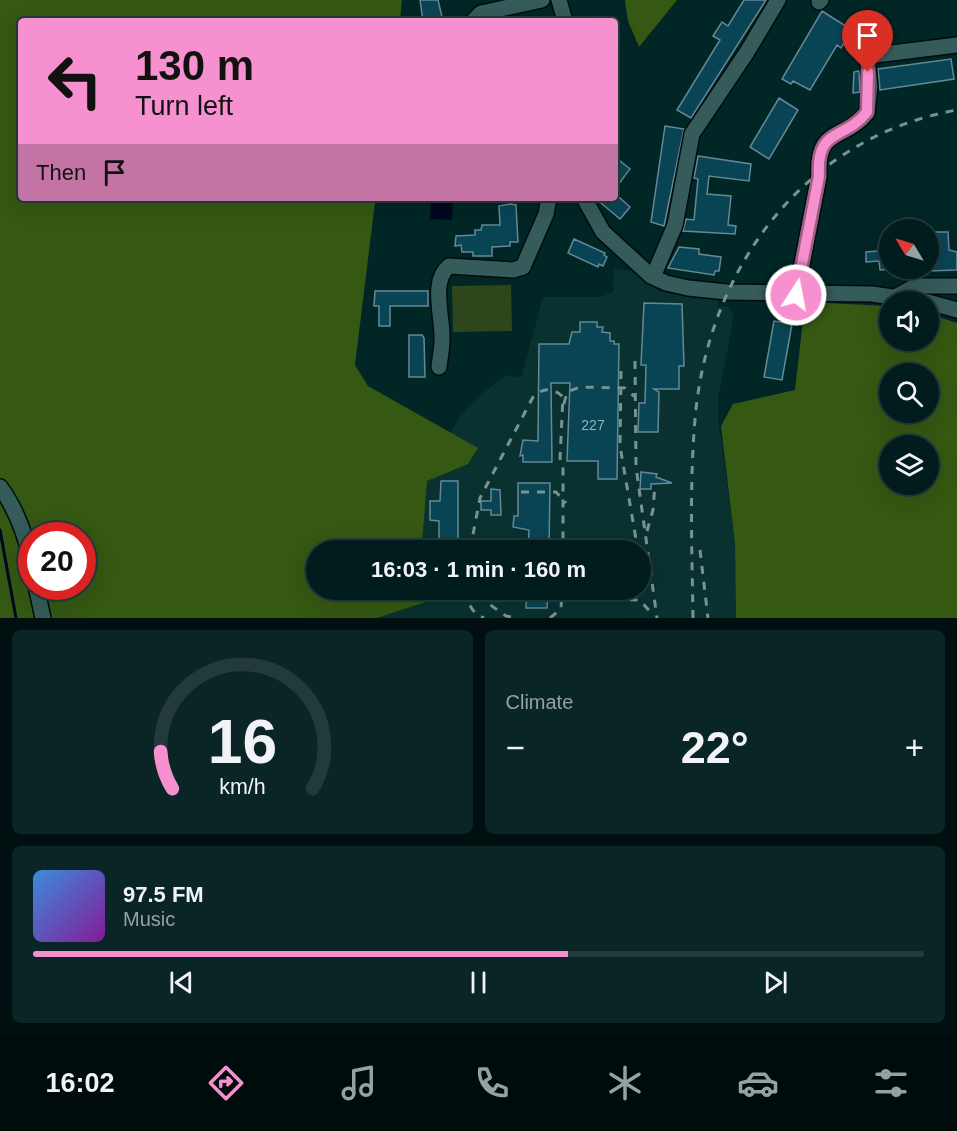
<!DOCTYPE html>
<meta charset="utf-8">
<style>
body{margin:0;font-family:Arial,sans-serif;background:#0a2525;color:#f1f3f6;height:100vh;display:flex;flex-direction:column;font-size:22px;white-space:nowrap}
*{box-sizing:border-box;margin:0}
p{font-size:20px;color:#95a1a3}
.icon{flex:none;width:33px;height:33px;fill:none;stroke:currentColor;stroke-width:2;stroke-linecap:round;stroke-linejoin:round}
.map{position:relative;height:618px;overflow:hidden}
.sheet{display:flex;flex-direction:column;gap:12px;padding:12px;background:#000f0f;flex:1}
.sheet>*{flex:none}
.banner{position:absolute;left:18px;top:18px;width:600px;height:183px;border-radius:6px;box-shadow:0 6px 24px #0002,0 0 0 2px #223a3b;background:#f690cf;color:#111;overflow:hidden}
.needle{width:39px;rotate:308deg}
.tools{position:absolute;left:879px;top:219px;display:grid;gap:12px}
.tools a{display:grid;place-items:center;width:60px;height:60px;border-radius:50%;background:#001c1c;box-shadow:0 6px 24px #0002,0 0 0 2px #223a3b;font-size:30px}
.speed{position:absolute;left:18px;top:522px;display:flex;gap:12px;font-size:30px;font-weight:700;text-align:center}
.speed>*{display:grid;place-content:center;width:78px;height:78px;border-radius:50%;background:#001c1c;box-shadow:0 6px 24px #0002,0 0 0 2px #223a3b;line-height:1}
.speed .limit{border:9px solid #d22;background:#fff;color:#111}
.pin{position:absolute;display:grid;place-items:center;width:51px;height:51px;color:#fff;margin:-62px -26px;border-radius:50% 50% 50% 0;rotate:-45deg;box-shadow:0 0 6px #0007}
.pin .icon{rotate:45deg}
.me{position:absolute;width:66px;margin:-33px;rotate:11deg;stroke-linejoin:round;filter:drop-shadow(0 0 4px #0008)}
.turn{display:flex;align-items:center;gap:21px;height:126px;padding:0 18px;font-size:27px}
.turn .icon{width:78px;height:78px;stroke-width:2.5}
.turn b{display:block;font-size:42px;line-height:51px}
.then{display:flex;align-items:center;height:57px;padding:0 18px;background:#0003;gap:12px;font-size:22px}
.big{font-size:45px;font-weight:700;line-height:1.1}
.sheet .card{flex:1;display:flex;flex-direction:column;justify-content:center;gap:9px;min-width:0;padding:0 21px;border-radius:9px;background:#0a2525}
.sheet .dial{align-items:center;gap:0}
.dial svg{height:156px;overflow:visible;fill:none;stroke:#223a3b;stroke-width:7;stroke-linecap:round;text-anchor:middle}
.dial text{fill:#f1f3f6;stroke:none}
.song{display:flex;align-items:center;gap:18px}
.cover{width:72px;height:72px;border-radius:9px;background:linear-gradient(135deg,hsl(210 70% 55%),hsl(290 70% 35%))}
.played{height:6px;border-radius:3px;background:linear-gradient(90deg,#f690cf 60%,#223a3b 60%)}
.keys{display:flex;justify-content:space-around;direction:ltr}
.heat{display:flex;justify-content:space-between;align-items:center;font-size:33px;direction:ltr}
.sheet .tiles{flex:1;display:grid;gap:12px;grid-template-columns:1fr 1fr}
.card:last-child{grid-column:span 2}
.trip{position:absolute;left:306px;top:540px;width:345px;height:60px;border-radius:30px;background:#001c1c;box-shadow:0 6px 24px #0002,0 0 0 2px #223a3b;font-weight:700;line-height:60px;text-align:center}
.dock{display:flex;height:96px;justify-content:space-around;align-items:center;background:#000b0b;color:#95a1a3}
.dock .icon{width:42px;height:42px}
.dock .current{color:#f690cf}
.dock b{font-size:27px;color:#f1f3f6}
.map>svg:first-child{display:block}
.built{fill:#093130}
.green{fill:#2f461d}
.forest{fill:#355812;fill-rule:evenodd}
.water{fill:#000721}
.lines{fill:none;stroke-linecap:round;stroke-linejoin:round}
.stream{stroke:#000721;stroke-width:3}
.building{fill:#094455;stroke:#668895;stroke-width:1.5}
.minor-casing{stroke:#000d0c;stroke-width:18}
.minor{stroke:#355b5a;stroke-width:15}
.rail{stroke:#799392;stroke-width:3;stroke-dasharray:8 8;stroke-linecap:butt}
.route-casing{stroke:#a05e87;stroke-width:15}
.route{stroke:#f690cf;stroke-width:10}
.labels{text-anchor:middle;stroke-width:6;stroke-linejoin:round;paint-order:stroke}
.number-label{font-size:14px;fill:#95b3b6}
</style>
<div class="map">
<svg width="957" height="618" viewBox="0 0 957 618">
<rect width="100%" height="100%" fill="#002625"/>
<path class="built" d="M614,269L633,271L661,289L719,300L718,306L729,307L734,316L718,398V418L735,544L736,618H377L452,593L450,590H640V550H420L424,469L467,408L483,393L506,375L521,378L543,297H600L613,292Z"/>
<path class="green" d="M511,285L512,331L453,332L452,286Z"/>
<path class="forest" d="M0,0H402L400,21H21V198H336L375,202L355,365L368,386L478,448L468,464L427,481L422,544L426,550H316V590H451L453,593L377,618H0ZM32,536H82V586H32Z
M625,0H677L639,47L628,21Z
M805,302L889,306L890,340H928L929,314L957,323V618H736L735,544L721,426L733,404L795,390ZM890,374H928V412H890ZM890,446H928V484H890Z"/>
<path class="water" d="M431,198H453L452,220L430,219Z"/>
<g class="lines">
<path class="stream" d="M0,530L16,618"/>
</g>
<path class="building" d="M420,0H438L443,21H423Z
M744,0H766L691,118L677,110L720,40L713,36L722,22L728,26Z
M822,11L852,30L841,48L837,45L810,90L793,81L791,84L782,79Z
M951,59L954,79L880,90L878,69Z
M859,71L860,92L853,93L854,72Z
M779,98L798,110L769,159L750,147Z
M665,126L684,129L664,226L651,222Z
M698,156L751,164L749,181L709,176L707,194L731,196L728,225L736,226L735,234L683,231L686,219L694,220L698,179L694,178Z
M615,157L630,169L615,189Z
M595,198H620L630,207L620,219Z
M510,204L516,205L518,242H510V246L492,247V256H473V252H462L461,245L455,246L456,236L475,235V230H481L482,225H500L499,206Z
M935,232H948L949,250L957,252V270L929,271L928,251H935Z
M574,239L605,253L604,255L607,257L603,266L599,264L598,267L568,253Z
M679,247L699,249V254L721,257L719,271H715L714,275L668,268Z
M890,250V269L880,270L879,261L866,262V252Z
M375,291H428V306H390V326H379V306H374Z
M644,303L682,304L684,366H679V389H654L659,392L658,432H638L639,403H645L646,365H641Z
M774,321L792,324L782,380L764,377Z
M580,322H597V327H603L602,332L610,333V341H614V344H619L617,479H598V461H567L570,383H551L552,462H523V455L520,456L523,440L538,441L539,344H569L572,332H580Z
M409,335H422L424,338L425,377H409Z
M641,472L657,474L656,477L672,483L651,484V489H640Z
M441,481H458V547H439V521L430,520V501H440Z
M518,483H550L549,550H528L529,530L513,527L514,516H518Z
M491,489L500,490L501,515H491V510H481V501H491Z
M478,539L500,540L499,550H478Z
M527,590H548L547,608H526Z"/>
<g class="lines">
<g class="minor-casing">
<path id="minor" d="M559,0L565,21
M819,2L821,0
M473,21L481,13L542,0
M584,198L603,232L651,276L666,283L688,288L727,292L872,294L927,302
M653,277L675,225L692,134L747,52L778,0
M796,295L819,176C816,126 844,141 867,113L870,87L867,56L957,45
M897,296L915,286H957
M928,302L957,310
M439,367C440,358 442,348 442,339C443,318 430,281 449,266L513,270L523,267L546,214L549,198
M0,487C17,510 26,536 32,564
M36,586L43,618"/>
</g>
<use href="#minor" class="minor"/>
<path class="rail" d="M635,361L636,467L657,618
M621,371L620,446L637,545
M564,404L567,392L580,387L625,388L635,397
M521,492H556L566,503
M647,531L653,510L655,484
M470,550L480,498L533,397C542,388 553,387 563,397L560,458L563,469V550
M700,550L708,618
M466,590C468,603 471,613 484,618
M487,590L489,604L506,616L516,618
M568,590L580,598L640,600L652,614
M550,618L561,609L562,590
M693,618C692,549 689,478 696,409C712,263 808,136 957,110"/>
</g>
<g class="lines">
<g class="route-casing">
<path id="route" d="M796,295L819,176C816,127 844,141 867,112L868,72"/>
</g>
<use href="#route" class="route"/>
</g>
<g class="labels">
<g class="number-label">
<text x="593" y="430">227</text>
</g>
</g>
</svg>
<div class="tools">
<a><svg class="needle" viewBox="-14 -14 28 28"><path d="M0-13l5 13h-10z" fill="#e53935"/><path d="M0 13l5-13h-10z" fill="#95a1a3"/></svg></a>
<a><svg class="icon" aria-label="sound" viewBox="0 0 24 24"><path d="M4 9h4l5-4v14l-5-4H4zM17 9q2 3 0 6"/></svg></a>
<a><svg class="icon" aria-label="search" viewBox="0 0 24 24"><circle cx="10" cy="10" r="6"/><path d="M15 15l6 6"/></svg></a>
<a><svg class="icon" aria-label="layers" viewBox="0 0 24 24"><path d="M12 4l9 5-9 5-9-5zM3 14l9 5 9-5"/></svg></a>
</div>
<div class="speed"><div class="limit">20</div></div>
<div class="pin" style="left:868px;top:72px;background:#d93025"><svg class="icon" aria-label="arrive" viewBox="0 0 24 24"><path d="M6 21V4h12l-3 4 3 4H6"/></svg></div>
<svg class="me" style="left:796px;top:295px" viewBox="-20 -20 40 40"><circle r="17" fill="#f690cf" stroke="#fff" stroke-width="3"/><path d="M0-11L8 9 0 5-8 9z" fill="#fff"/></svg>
<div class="trip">16:03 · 1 min · 160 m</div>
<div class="banner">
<div class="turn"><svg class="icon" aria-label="left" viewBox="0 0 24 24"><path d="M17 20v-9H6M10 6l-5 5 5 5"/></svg><div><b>130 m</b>Turn left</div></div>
<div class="then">Then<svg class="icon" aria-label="arrive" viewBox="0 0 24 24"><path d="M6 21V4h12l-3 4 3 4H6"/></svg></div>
</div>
</div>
<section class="sheet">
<div class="tiles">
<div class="card dial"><svg viewBox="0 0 100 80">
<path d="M14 69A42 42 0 1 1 86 69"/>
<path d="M14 69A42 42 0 0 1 8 50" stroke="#f690cf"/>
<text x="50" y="56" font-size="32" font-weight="700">16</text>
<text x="50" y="72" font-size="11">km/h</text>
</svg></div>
<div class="card"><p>Climate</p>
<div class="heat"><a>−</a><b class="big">22°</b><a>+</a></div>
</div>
<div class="card">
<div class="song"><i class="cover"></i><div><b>97.5 FM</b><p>Music</p></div></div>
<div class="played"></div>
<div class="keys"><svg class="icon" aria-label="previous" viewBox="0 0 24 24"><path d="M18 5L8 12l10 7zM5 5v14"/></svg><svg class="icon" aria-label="pause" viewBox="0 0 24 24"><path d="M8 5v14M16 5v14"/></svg><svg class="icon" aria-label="next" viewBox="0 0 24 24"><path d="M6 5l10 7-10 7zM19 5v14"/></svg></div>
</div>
</div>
</section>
<nav class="dock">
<b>16:02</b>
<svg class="icon current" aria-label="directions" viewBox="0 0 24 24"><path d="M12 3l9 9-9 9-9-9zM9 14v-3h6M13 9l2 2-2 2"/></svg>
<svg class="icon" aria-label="music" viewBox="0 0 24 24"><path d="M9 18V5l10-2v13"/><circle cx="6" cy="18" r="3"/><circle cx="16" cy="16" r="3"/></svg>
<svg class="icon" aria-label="phone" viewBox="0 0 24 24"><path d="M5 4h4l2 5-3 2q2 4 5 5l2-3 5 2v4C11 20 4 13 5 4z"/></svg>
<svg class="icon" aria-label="climate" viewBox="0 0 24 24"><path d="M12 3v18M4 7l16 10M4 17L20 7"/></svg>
<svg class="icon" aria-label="car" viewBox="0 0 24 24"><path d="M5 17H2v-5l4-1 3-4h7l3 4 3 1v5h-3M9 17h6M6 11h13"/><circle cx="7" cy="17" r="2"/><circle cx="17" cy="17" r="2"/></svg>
<svg class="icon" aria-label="filters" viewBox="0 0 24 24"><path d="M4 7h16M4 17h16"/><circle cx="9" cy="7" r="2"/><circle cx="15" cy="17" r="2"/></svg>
</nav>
